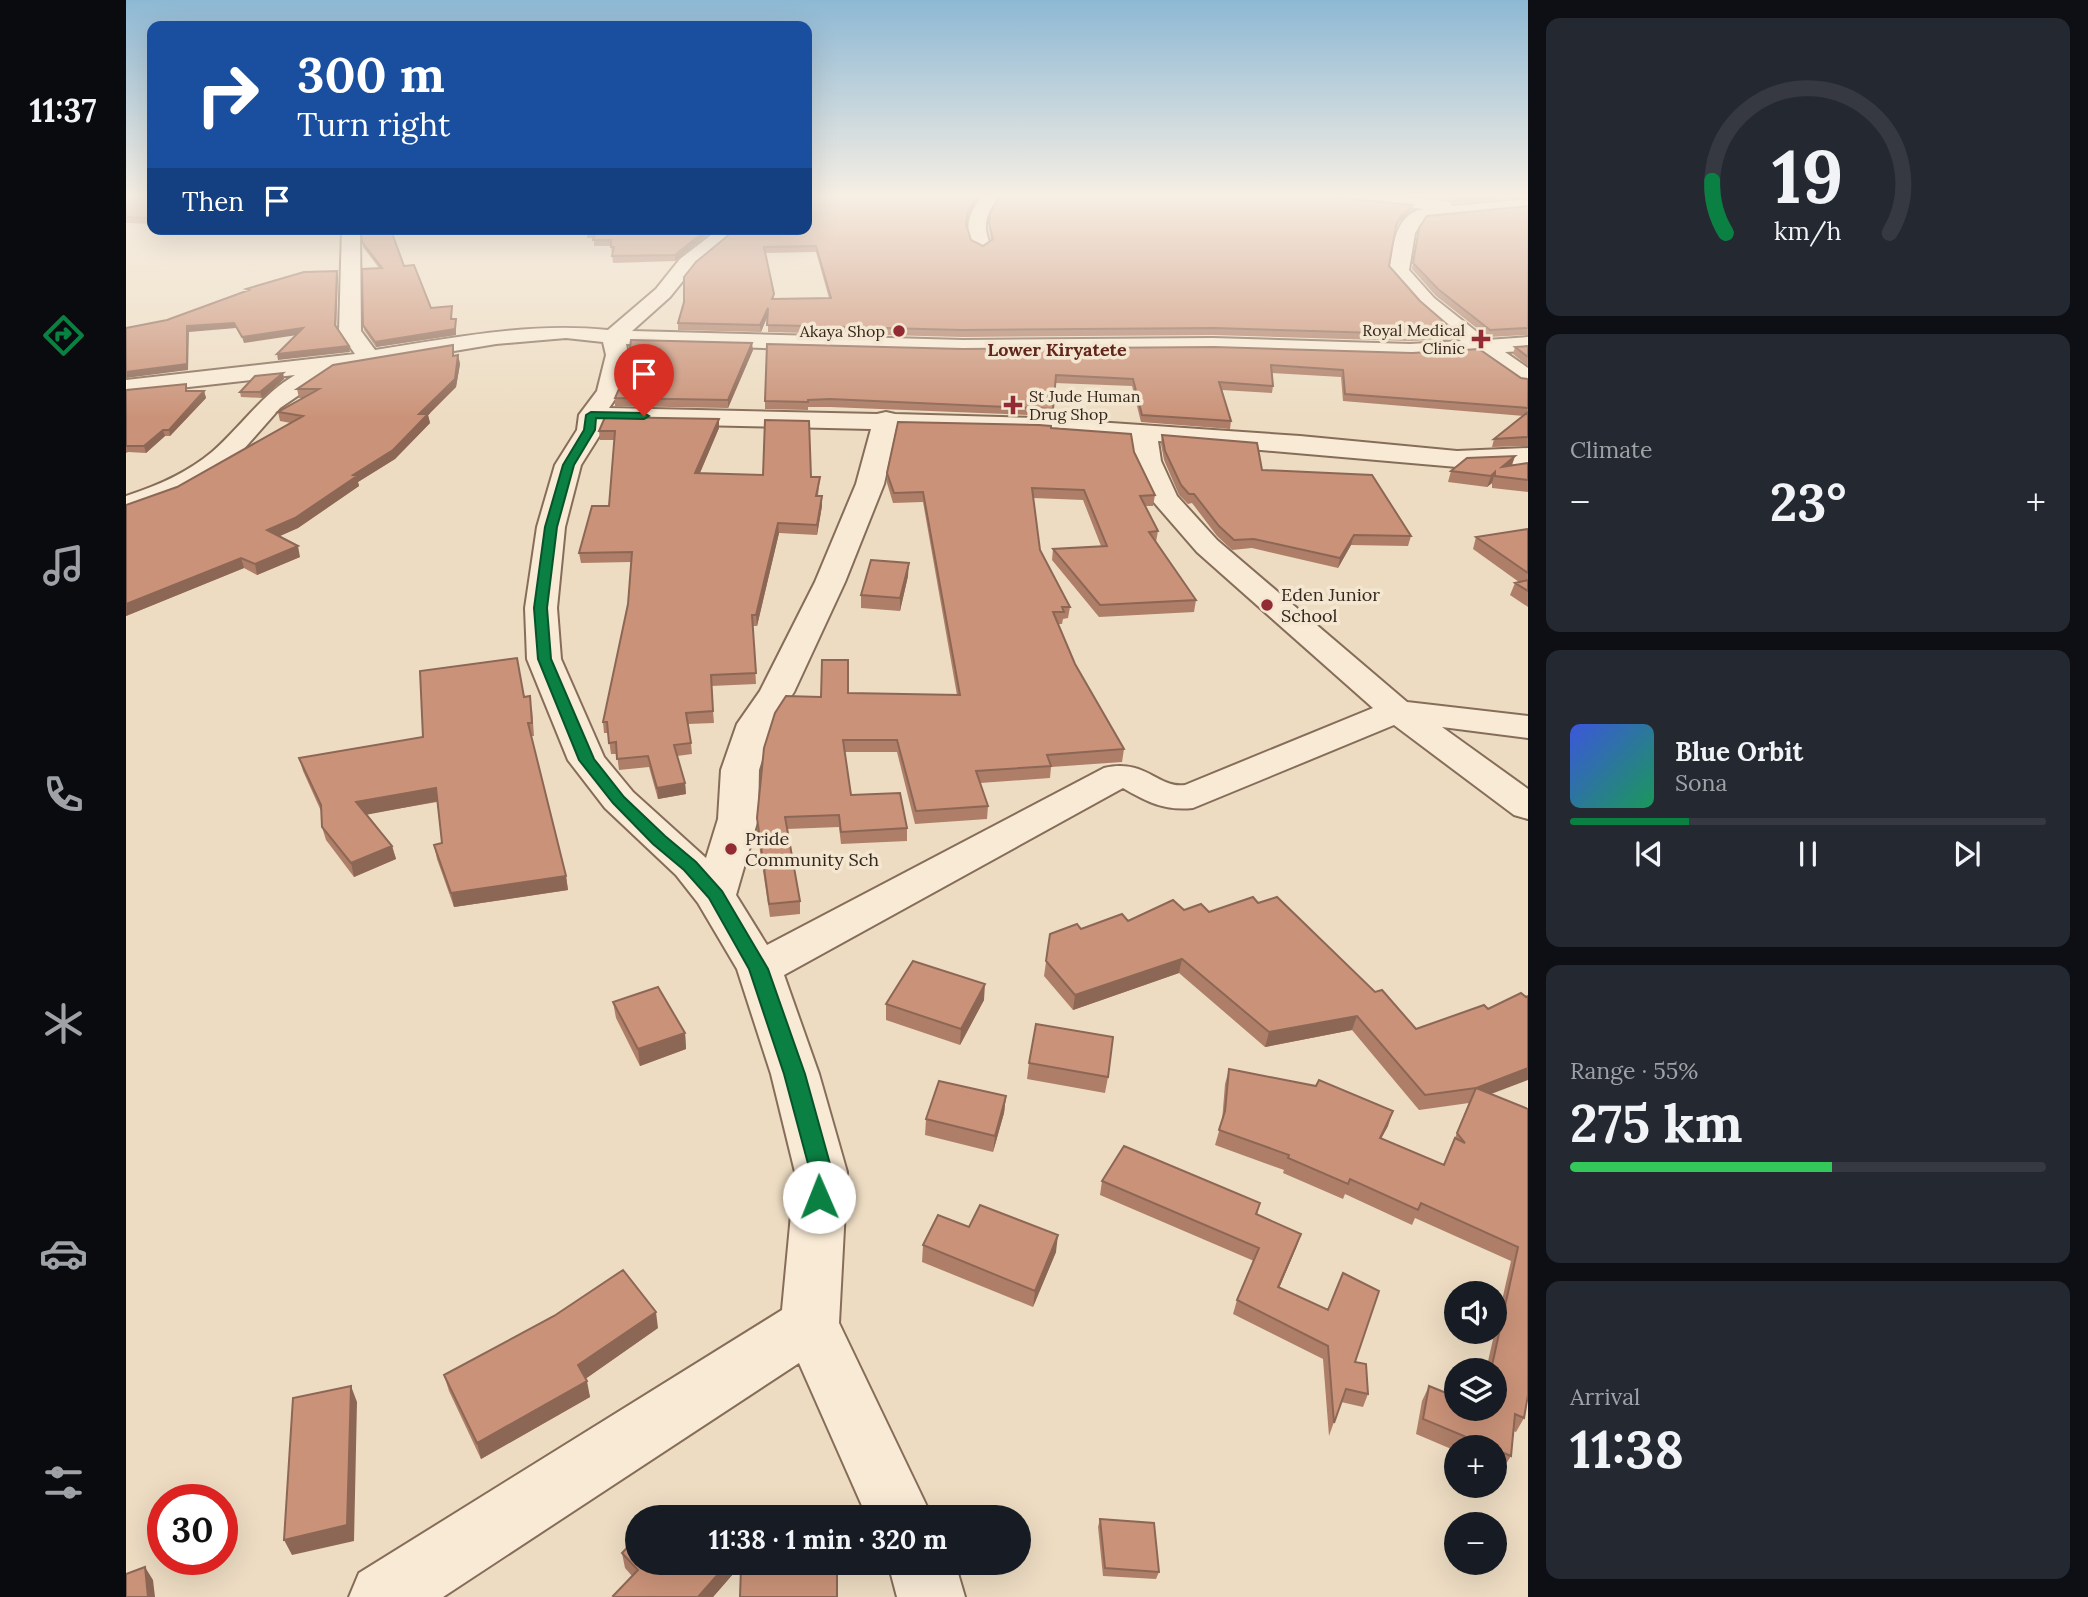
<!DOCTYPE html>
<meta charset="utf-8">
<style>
body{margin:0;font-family:Lora,serif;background:#242831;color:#f1f3f6;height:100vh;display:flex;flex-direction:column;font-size:26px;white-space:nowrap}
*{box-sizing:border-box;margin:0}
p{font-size:23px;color:#9ea1a6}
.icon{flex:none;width:38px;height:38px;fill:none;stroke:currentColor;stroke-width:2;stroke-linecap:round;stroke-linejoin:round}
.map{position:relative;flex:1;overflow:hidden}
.sheet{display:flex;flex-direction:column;gap:18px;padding:18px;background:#0d0f14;width:560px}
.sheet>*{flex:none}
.guide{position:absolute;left:21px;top:21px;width:665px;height:214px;border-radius:14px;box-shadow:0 7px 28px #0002;background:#1a4fa0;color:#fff;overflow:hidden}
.fabs{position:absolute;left:1318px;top:1281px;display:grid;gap:14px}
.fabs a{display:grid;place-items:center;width:63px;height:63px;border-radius:50%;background:#171b24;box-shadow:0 7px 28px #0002;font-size:35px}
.speed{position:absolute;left:21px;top:1484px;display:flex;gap:14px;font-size:35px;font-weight:700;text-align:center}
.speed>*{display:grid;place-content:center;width:91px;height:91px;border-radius:50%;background:#171b24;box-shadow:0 7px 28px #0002;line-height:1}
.speed .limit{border:10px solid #d22;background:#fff;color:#111}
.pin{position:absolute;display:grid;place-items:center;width:60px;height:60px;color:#fff;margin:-72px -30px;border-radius:50% 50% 50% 0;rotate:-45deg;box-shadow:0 0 7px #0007}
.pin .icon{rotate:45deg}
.me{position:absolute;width:77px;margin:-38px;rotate:359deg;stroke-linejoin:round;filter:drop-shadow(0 0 5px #0008)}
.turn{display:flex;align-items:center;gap:24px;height:147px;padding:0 35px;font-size:32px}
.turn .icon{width:91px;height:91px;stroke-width:2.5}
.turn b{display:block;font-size:49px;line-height:60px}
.then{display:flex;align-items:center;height:66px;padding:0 35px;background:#0003;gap:14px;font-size:26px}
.big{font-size:52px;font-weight:800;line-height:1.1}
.sheet .card{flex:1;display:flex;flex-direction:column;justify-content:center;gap:10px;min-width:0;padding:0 24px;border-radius:14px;background:#242831}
.sheet .dial{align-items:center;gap:0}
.dial svg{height:182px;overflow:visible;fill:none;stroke:#363941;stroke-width:7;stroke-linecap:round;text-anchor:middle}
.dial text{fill:#f1f3f6;stroke:none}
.song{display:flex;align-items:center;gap:21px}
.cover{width:84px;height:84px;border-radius:10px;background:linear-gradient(135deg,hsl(230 70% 55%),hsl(150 70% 35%))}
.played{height:7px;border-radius:4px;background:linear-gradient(90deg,#0b8043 25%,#363941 25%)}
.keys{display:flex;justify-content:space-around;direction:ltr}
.heat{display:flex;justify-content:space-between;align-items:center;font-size:38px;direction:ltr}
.charge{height:10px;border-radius:5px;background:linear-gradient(90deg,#34c759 55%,#363941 0)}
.trip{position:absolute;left:499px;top:1505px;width:406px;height:70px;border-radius:35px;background:#171b24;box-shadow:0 7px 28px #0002;font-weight:800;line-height:70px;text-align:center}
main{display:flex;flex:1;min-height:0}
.menu{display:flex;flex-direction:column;width:126px;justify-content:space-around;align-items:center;background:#090b0e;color:#9ea1a6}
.menu .icon{width:49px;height:49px}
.menu .active{color:#0b8043}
.menu b{font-size:32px;color:#f1f3f6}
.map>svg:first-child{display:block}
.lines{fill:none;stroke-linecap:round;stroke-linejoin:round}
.street-casing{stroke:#866d5a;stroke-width:4}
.street{fill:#f8ead5;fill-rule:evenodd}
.wall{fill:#ae7e68;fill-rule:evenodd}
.shaded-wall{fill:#8d6755}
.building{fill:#ca9379;stroke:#8d6755;stroke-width:2;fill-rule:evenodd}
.route{fill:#0b8043;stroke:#07532c;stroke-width:2}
.poi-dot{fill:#932b35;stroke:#f4e7d1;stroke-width:2.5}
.labels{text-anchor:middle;stroke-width:7;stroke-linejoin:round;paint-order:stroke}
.far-poi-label{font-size:16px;fill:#36271e;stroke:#f4e7d1;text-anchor:end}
.far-quarter-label{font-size:18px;font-weight:bold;fill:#62261e;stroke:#f4e7d1}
.poi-label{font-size:18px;fill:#36271e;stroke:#f4e7d1;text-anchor:start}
</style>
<main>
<nav class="menu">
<b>11:37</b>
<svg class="icon active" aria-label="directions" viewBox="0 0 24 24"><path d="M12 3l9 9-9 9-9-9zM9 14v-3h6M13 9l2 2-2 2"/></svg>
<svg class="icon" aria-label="music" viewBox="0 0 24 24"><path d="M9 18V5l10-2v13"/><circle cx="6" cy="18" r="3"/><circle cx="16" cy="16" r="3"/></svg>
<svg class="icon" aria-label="phone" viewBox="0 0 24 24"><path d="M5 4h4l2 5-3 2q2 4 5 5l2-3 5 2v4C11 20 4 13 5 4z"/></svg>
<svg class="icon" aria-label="climate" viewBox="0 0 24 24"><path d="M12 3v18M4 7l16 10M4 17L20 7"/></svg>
<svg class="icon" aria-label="car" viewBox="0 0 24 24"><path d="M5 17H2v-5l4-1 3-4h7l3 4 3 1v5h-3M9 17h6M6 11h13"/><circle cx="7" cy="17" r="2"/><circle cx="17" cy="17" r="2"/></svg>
<svg class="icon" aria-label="filters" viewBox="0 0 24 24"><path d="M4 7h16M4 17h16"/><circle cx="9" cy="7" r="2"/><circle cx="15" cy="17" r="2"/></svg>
</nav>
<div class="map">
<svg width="1402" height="1597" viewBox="0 0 1402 1597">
<rect width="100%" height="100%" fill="#eddcc2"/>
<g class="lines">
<g class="street-casing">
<path id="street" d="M857,195H874C862,213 855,222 864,244L855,250L846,244C838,223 844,212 857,195Z
M1195,195H1254L1318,201L1324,202L1326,206L1402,199V209L1298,220L1289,233L1283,270L1308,298L1361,340L1402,337V351L1379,352L1402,368V385L1394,383L1352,354L1284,358L1087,352L837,354L500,344C505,366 497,390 483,408L751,414L760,412L769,414L912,418L1174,436L1331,451L1402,448V464L1331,467L1032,441L1035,461L1051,496L1091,540L1281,702L1402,716V738L1316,727L1402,789V819L1388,815L1268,725L1067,808C1038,811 1021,802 997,788L658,975L693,1074L721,1172L713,1323L806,1517H741L673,1363L317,1597H223L233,1573L656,1310L669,1172L645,1074L611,969L572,903L550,875L479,808L442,760L401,659L399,608L411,527L429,465L451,430L453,415L471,391L480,355L477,342L440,338L370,344L208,371L154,408L116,451L93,472L53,495L0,513V496C31,486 61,473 86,452C115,427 135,395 169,375L0,394V380L229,354L213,331L216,229H234L235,331L249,350C327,338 403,322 482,330L530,289L554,259L593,229H614L568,267L544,297L506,331L837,340L1087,338L1284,344L1335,341L1294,306L1263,271C1267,247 1269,212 1299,209L1203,200ZM477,423L745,429L730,484L689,582L634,691L611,724L595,770L592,819L580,858L507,792L478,757L435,659L431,608L439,527L455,465L477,430ZM770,429L912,432L1006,439L1009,461L1025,499L1071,552L1247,708L1059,785C1032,789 1020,758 978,768L641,945L610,895L632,819L633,770L647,724L668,692L719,582L758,484Z
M762,1563H829L839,1597H771Z"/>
</g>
<use href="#street" class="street"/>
</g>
<path class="wall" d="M0,195H26V224L0,223Z
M1280,195H1402V197L1328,203L1318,198Z
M1204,197L1286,210L1273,222L1269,230L1263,266L1294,301L1330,332L1328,339L1284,341L1087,335L837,337L642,332V315L635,332L552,330V323L610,229L841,217L840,225L845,240L857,246L865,240L863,229L864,213ZM690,252L703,298L648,299L639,253Z
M1402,206V335L1362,337L1310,296L1286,269L1292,234Z
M235,229H271L267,236L278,266L305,308L326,312V319L330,324V335L250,347L238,330L237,325L253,268L237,247Z
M452,229H589L549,261L487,263L485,246H468V238H461V231H452Z
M1402,346V366L1387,354L1389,347Z
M837,349L1402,379V446L1366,447L1368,439L1398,416L1217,401L1215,377L1146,373L1147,386L1146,393L1096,390L1105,421L1104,429L1015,422L1006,386L929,383L926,416L704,407H682V410L639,409V401Z
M627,350L602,408L489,406V398Z
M329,355H332L334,364L330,387L302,415L304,423L269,459L232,482L233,486L172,528L153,536L174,557L131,575L118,568L0,616V505L51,487L165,423L154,421L152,412L177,398H173L171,389Z
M157,373L158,379L136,398L115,397L114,392Z
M0,390H62V391H78L80,398L44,436H39L20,453L2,452L0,453Z
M593,419V428L574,473L694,477L692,496H696V506L691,535L653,533L631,626H627L630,684L585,686L588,723L562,724L565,743L566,754L551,756L559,783L560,794L532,799L523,767L493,770L491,754H485L482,733H478L477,722L502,604L505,562L455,563L453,553L483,506L488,440H474L473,431Z
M925,428L1008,452L1029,495L1027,506H1019L1032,531L1030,542L1070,600L1068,612L973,617L926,560L927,549L975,546L957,500L907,498L914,550L944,607L942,618L937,619L936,624H932L949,664L998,749L996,762L925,767L924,778L854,783L862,806L861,819L789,824L771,752H719L725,795L781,828V841L715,844L713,827L661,829L674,901V914L644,917L631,831V818L695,697L722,693L831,695L797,502L767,503L761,483V473Z
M1036,435L1136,470L1285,536L1282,546L1225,545L1212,568L1126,548L1106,550L1091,536L1066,503L1062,504L1053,495L1038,460L1035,444Z
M1389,456L1386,465L1402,463V492L1366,488V483L1361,487L1322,482L1325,471Z
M1402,529V607L1384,595L1389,583L1393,582L1347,549L1350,537Z
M782,576L774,611L735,608V595Z
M398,697L406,709L408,736H405L440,876L442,890L328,907L311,859L308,845L316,843L311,802L241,814L266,846L270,859L228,877L200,840L196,827L195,811L177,771L173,758L297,737Z
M1132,903L1249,992L1290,1029L1366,1094L1402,1109L1398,1418L1390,1432L1387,1431L1385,1456L1376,1470L1368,1467V1447H1330V1451L1290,1434L1296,1401L1303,1386L1330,1409H1368V1370H1360L1385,1261L1289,1218L1286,1225L1219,1194L1217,1199L1157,1173L1158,1170L1089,1145L1096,1121L1099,1084L1103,1069L1262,1126L1255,1138L1318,1165L1343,1103L1293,1110L1226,1030L1139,1047L1053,973L947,1010L918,976L924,934L1002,921L1058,910L1083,912Z
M858,1000L834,1045L760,1020V1004Z
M487,1002L559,1033L560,1049L514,1066L490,1018Z
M903,1063L982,1077L979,1093L901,1079Z
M880,1096L878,1113L867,1152L799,1135L800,1119Z
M976,1181L1134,1203L1131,1215L1175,1234L1170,1248L1153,1288L1229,1362L1242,1394L1237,1407L1215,1402L1203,1436L1197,1359L1107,1314L1111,1300L1128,1261L974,1195Z
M843,1227L930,1252L907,1307L796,1262L797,1245Z
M532,1328L459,1379L464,1397L355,1459L323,1391L318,1375Z
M974,1519L1033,1572L1030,1579L977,1576L972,1527Z
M496,1553L607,1574L587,1597H488L487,1596L506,1576L499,1568Z"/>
<path class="shaded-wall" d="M852,195H855L841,217L842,211Z
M1357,195H1402V196L1328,203L1329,197Z
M1287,205L1286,210L1273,222L1269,231L1270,225L1275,216Z
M581,229H589L549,261V255Z
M211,271L212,276L210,331L209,325Z
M642,308V315L635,332L634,325Z
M330,319V335L250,347L249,342Z
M108,323L110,328L63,332L62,370L0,378V372L61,326Z
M177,328L178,334L118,343L116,337Z
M626,343L627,350L602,408V400Z
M223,346L224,352L152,360L151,354Z
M332,355L334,364L330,387L302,415L304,423L269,459L232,482L233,486L172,528L143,541L141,530L227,475L293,414Z
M157,373L158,379L136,398L134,392Z
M78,391L80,398L44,436L43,430Z
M593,419V428L570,482L569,473Z
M37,430L39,436L20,453L18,446Z
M1389,456L1385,467H1376Z
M1369,472L1366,483L1361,487L1365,476Z
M696,496V506L691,535V525Z
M652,523L653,533L631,626L630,615Z
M1228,535L1225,545L1212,568L1214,558Z
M172,546L174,557L131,575L129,564Z
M115,558L118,568L0,616V604Z
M783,563L782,576L774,611V598Z
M559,783L560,794L532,799L531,788Z
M310,788L313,801L234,816L230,802Z
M266,846L270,859L228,877L225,863Z
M440,876L442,890L328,907L325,893Z
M1056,959L1053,973L947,1010L949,995Z
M859,984L858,1000L834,1045L835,1029Z
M1231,1016L1226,1030L1139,1047L1143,1032Z
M559,1033L560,1049L514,1066L512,1049Z
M1402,1068V1080L1344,1102L1350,1088Z
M880,1096L878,1113L867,1152L869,1136Z
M1267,1111L1262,1126L1248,1152L1254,1138Z
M1175,1234L1170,1248L1148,1300L1152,1287Z
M932,1235L930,1252L907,1307L909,1291Z
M530,1312L532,1328L455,1382L452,1365Z
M461,1381L464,1397L355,1459L351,1443Z
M225,1386L231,1402L228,1541L166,1555L158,1540Z
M602,1563H606L607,1574L587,1597H572Z
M19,1567L27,1580L29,1597H22Z"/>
<path class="building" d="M0,195H26V218L0,217Z
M681,195H852L842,211L840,224L845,240L857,246L867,239L863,223L864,213L874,195H1201L1204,197L1287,205L1275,216L1270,225L1263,266L1294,301L1330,332L1286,334L1088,328L837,330L641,325L642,308L634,325L552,323L558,302V277L570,262L610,229H681ZM690,246L705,298L646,299L648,294L638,247Z
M1324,195H1357L1329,197Z
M1402,206V328L1364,330L1312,289L1287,263L1293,228L1301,216Z
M235,229H268L266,233L278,266L288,265L305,308L326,306L325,319H330L329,329L249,342L237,325L236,269L256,268L236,242Z
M461,229H581L549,255L486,256L488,247H485V240H467L469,232H461Z
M211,271L209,325L223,346L151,354L177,328L116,337L108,323L61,326V364L0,372V328L41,320L123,290L120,289L178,272Z
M505,340L626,343L602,400L489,398L501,371Z
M641,344L837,349L1088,347L1286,353L1353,349L1395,378L1402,379V408L1219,394L1217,370L1145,365L1147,386L1093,382L1105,421L1016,415L1007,379L930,375L927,409L704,399L682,400V402L639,401Z
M327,345V356L332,355L329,379L293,414H302L267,450L227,475L231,476L169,518L141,530L172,546L129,564L115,558L0,604V505L51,487L177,416L152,412L193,389H171L207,365Z
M1402,346V357L1389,347Z
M157,373L134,392H114L129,376Z
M60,384V391H78L43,430H37L18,446H0V390Z
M1402,412V437L1368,439Z
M479,417L593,419L569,473L637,475L639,420L683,421L685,477H694L690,496H696L691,525L652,523L630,615H626L630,673L585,675L587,711L560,713L565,743L548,745L559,783L531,788L522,756L491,759L490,742L483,743L481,722H477L502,604L506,552L453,553L466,506H483L489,431H473Z
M772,422L913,425L925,426V428L1005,434L1008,452L1029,495L1014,496L1032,531L1023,532L1070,600L974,605L927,549L981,546L958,490L906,488L914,550L944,607H936L938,612H927L949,664L998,749L921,755L925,766L850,771L862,806L790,811L771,740H717L725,795L774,793L781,828L715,832L713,815L659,817L674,901L643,904L631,818L638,748L649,713L660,696L695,697L696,660H722V693L834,695L797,492L768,493L761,473Z
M1036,435L1131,443L1136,470L1246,475L1285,536L1228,535L1214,558L1128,539L1108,540L1093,526L1068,494H1063L1055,485L1039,451Z
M1389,456L1376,467L1402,463V480L1369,476V472L1365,476L1325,471L1341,458Z
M1402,529V573L1350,537Z
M745,560L783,563L774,598L735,595Z
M1402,580V591L1389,583Z
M391,658L398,697L404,696L406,723H402L440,876L325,893L308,845L316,843L310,788L230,802L266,846L225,863L196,827L195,805L173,758L297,737L294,671Z
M1127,897L1132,903L1151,897L1249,992L1256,990L1290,1029L1358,1005L1362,1009L1395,993L1400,997L1402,996V1068L1350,1088L1402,1109V1395L1398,1418L1389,1414L1385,1456L1368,1449V1447H1364L1297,1419L1303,1386L1330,1397V1409H1368V1370H1365L1392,1247L1295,1203L1292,1210L1224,1179L1222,1184L1162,1158L1163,1155L1093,1130L1099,1111L1103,1069L1190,1086L1193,1080L1267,1111L1254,1138L1318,1165L1329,1138L1339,1143L1331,1133L1350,1088L1299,1095L1231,1016L1143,1032L1056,959L949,995L920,961L924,934L951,924L955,929L996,914L1002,921L1047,900L1058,910L1075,904L1083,912Z
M787,961L859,984L835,1029L760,1004Z
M532,987L559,1033L512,1049L487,1002Z
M910,1024L987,1037L982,1077L903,1063Z
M813,1081L880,1096L869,1136L800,1119Z
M998,1146L1134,1203L1130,1214L1175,1234L1152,1287L1202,1310L1217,1273L1253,1291L1229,1362L1240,1364L1242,1394L1220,1389L1208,1423L1202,1346L1111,1300L1133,1248L976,1181Z
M854,1205L932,1235L909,1291L797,1245L812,1215L843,1227Z
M497,1270L530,1312L452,1365L461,1381L351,1443L318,1375L428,1316Z
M225,1386L221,1525L158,1540L167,1398Z
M974,1519L1028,1523L1033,1572L979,1568Z
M511,1537V1563H602L572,1597H489L487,1596L512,1570L496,1553Z
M19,1567L22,1597H0V1574Z
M615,1567H711V1597H614Z"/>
<linearGradient id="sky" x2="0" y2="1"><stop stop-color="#8db8d4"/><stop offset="0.47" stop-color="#f7efe4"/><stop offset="1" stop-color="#f7efe4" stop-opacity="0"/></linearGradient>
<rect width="1402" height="418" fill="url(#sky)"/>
<path class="route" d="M465,412L518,413L523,416L518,419L470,418L469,430L448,465L431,527L421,608L425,659L468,759L498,797L539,836L570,862L596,891L642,969L679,1074L706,1171L704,1197L701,1203L693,1206L686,1203L682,1197L684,1171L658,1074L623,969L583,898L558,870L527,844L487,803L453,760L412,659L408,608L419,527L437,465L458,430L460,415Z"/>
<g class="poi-dot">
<circle cx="773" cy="331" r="7"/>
<path d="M1351.5 328.5h7v7h7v7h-7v7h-7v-7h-7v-7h7z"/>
<path d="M883.5 394.5h7v7h7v7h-7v7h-7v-7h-7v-7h7z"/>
<circle cx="1141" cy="605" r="7"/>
<circle cx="605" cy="849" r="7"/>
</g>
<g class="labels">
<g class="far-poi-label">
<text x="1339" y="336">Royal Medical<tspan x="1339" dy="18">Clinic</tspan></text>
<text x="759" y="337">Akaya Shop</text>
<text x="903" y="402" text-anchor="start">St Jude Human<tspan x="903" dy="18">Drug Shop</tspan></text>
</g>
<g class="far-quarter-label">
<text x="931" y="356">Lower Kiryatete</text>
</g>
<g class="poi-label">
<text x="1155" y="601">Eden Junior<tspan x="1155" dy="21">School</tspan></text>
<text x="619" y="845">Pride<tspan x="619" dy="21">Community Sch</tspan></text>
</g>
</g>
</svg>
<div class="fabs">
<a><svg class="icon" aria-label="sound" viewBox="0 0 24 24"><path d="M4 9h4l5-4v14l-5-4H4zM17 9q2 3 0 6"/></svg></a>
<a><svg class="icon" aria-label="layers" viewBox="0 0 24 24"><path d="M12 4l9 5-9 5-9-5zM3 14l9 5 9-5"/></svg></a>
<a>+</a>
<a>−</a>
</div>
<div class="speed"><div class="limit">30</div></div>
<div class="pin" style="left:518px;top:416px;background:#d93025"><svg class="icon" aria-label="arrive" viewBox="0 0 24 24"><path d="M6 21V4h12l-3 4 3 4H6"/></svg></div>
<svg class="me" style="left:693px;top:1197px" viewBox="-20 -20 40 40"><circle r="19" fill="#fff"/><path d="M0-13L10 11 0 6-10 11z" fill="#0b8043"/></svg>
<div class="trip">11:38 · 1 min · 320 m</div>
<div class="guide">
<div class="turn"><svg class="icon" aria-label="right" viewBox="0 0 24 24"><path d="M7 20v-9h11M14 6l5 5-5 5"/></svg><div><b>300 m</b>Turn right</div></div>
<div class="then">Then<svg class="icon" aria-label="arrive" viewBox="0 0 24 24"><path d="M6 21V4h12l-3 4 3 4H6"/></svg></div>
</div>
</div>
<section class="sheet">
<div class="card dial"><svg viewBox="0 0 100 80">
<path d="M14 69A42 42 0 1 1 86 69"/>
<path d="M14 69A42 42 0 0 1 8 46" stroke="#0b8043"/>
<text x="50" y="56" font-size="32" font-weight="700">19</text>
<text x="50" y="72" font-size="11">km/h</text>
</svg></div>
<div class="card"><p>Climate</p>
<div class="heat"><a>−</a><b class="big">23°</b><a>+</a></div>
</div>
<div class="card">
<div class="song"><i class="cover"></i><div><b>Blue Orbit</b><p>Sona</p></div></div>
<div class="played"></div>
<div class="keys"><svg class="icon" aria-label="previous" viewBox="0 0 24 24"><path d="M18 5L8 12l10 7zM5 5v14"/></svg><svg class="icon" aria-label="pause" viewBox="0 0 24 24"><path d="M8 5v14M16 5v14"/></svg><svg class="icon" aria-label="next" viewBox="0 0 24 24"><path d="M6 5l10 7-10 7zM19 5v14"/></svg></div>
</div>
<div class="card"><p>Range · 55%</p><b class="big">275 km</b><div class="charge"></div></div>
<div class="card"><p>Arrival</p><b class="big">11:38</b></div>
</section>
</main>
